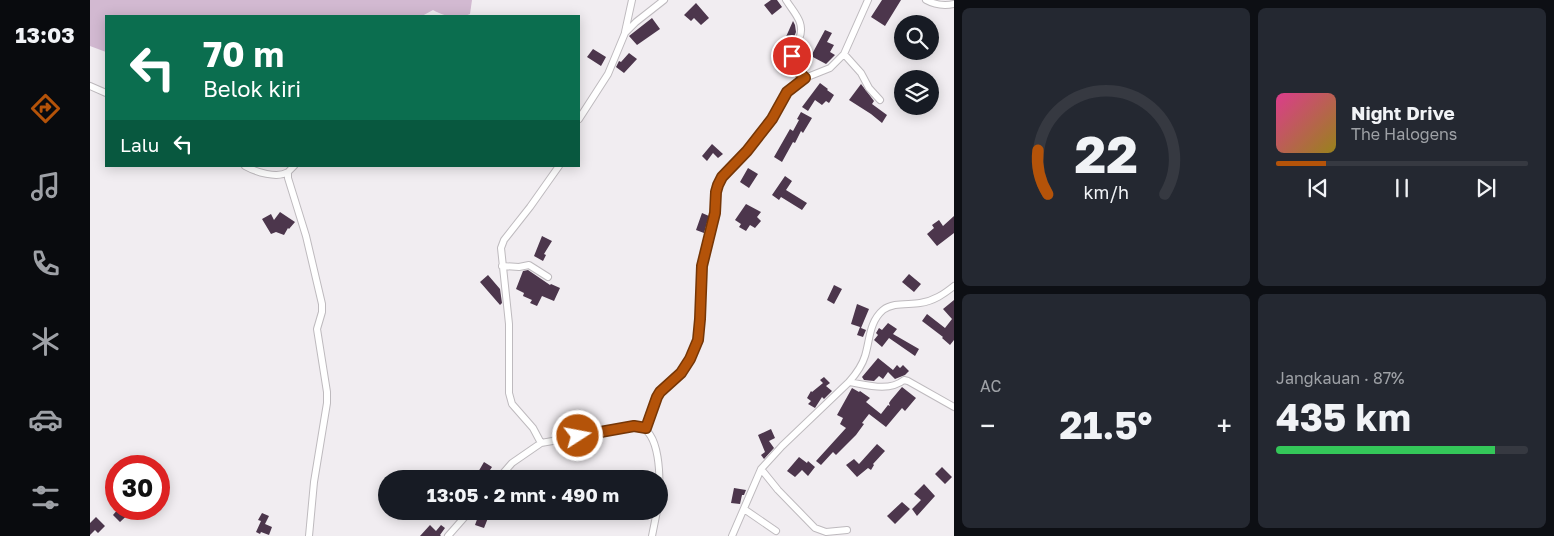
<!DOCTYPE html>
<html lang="id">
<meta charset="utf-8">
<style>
body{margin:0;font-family:"Golos Text",sans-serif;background:#242831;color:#f1f3f6;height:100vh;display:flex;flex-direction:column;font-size:19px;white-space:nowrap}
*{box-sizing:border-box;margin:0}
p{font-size:16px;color:#9ea1a6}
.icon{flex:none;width:28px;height:28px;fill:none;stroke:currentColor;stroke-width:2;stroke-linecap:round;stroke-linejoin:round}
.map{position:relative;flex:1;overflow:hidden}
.sheet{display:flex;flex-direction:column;gap:8px;padding:8px;background:#0d0f14;width:600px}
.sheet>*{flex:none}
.guide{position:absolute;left:15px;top:15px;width:475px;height:152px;border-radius:0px;box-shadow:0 2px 12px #0003;background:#0b6e4f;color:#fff;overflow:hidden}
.controls{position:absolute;left:804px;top:15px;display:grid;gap:10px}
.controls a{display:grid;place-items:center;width:45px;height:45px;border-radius:50%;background:#171b24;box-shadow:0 2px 12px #0003;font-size:25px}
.speed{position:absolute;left:15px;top:455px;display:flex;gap:10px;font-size:25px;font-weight:700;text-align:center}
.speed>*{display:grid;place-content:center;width:65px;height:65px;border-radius:50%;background:#171b24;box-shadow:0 2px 12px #0003;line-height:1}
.speed .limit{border:8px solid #d22;background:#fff;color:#111}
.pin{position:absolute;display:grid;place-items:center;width:42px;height:42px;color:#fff;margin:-21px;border:2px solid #fff;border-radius:50%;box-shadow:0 1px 5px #0007}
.me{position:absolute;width:55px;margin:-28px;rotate:79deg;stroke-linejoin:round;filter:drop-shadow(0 0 4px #0008)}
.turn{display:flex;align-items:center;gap:18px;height:105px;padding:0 15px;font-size:22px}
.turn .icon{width:65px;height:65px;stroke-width:2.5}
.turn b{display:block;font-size:35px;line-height:42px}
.then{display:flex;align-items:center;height:48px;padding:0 15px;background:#0003;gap:10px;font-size:19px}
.big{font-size:38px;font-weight:700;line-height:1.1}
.sheet .widget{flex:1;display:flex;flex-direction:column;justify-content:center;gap:8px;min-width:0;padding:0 18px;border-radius:8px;background:#242831}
.sheet .dial{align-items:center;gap:0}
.dial svg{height:130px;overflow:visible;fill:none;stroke:#363941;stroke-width:7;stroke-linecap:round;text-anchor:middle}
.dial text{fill:#f1f3f6;stroke:none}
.song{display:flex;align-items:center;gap:15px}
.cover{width:60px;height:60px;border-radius:8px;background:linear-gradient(135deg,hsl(330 70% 55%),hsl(50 70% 35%))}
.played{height:5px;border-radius:2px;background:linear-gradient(90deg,#b45309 20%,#363941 20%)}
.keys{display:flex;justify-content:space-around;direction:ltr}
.heat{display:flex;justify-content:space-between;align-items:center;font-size:28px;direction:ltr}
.charge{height:8px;border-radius:4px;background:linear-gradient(90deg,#34c759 87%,#363941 0)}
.sheet .tiles{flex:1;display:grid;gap:8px;grid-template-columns:repeat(2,1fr)}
.trip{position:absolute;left:288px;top:470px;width:290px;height:50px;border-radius:25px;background:#171b24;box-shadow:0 2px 12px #0003;font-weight:700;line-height:50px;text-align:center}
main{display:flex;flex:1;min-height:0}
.menu{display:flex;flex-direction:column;width:90px;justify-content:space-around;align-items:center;background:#090b0e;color:#9ea1a6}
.menu .icon{width:35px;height:35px}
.menu .active{color:#b45309}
.menu b{font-size:22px;color:#f1f3f6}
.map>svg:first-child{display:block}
.green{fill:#d2b9d1}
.building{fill:#4c364c}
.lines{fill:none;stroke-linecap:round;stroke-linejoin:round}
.street-casing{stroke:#bebabe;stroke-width:8}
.street{stroke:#fff;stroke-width:6}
.route-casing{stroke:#753606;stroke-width:12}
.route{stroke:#b45309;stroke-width:9}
</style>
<main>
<nav class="menu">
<b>13:03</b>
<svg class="icon active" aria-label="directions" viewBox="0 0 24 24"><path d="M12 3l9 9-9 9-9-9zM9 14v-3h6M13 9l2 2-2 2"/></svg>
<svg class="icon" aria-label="music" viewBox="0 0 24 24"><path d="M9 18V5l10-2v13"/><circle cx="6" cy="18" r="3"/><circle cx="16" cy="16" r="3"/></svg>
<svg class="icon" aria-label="phone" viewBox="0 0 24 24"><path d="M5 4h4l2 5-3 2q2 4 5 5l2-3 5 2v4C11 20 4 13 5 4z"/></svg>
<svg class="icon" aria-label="climate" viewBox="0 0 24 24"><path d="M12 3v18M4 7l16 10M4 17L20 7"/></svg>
<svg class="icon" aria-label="car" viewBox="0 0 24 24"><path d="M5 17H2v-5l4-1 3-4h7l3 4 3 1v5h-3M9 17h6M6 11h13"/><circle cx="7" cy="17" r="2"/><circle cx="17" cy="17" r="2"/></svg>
<svg class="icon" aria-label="filters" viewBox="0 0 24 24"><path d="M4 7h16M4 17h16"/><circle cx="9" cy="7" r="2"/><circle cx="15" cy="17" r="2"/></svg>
</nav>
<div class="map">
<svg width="864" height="536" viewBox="0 0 864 536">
<rect width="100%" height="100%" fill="#f1edf1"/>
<path class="green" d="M0,0H382L380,14C368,20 354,16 343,10L332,16H16V52L0,46Z"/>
<path class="building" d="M681,0H687L692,7L682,15L674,5Z
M792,0H811L795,26L781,17Z
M606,3L619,18L611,25L604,18L601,21L594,15Z
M562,18L570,29L547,45L539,36Z
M703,21L705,25L706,32L702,42L695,39Z
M735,30L742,33L737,42L744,45L740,52L745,55L736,64L721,56Z
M503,49L516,57L511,66L497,57Z
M539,53L547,59L534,73L526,67L529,61L531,62Z
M730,83L738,89L737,90L744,95L739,103L736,101L732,105L725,100L718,111L712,107Z
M771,84L784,101L782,104L797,115L792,123L781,114L759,100Z
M711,112L722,118L713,133L711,131L705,143L703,142L692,162L684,157L700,129L703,131L709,120L707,119Z
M622,144L633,154L628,158L623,153L617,161L612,156Z
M658,168L668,174L659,188L650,182Z
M695,176L702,181L696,190L717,203L712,210L691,197L689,200L682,195Z
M656,204L671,212L667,217L671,221L665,228L660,225L656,231L649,227L651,224L645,220Z
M190,212L205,222L199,229L198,228L194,235L186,232L181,234L172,219L181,214L184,220Z
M612,213L619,216L614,233L606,230Z
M864,216V233L847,246L837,234L844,228L842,225L849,220L853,226Z
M452,236L462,241L454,254L456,255L453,261L444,256Z
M438,270L460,285L461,284L470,288L464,301L452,296L447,306L440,303L442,300L433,296L434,293L426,289L433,271Z
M819,274L831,284L824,292L812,282Z
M398,275L410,289L412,303L410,305L390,282Z
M744,285L752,289L744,304L737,300Z
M864,300V340L860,345L852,338L853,337L832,321L837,314L855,328L862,319L853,309Z
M767,304L779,309L771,328L776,330L773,337L767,335L770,327L761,324Z
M798,323L807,329L803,334L829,349L825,356L799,338L792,347L784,340L788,335L786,333L789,328L792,330Z
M788,358L803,370L807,365L810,368L813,365L819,371L815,375L805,379L798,372L793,379L789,376L784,381L774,380L772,377Z
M734,377L740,383L736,386L742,391L734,399L732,397L725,408L718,404L721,401L717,398L721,391L722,392L733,383L730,380Z
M812,387L826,398L815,411L812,408L796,427L779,414L772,423L774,424L766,435L746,455L743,452L731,465L726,461L756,428L750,424L753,418L747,415L762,388L769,392L770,391L780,398L776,402L791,414L798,405L800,406L799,403L801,400Z
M681,429L685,438L679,441L684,448L674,459L671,455L675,452L668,435Z
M787,444L795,451L783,464L784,465L781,470L778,468L767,477L756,465L764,459L769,464Z
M709,457L717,463L718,461L725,467L718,476L712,470L705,477L697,471Z
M394,462L402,467L394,479H384Z
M852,467L862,477L855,484L845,474Z
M834,484L845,496L827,516L822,509L831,500L824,494Z
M644,488L656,490L654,495H652L650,504L641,503Z
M812,502L820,509L805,524L797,516Z
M28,509L30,512L33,509H44L30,522L23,515Z
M390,511L400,513L394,528L385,525Z
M172,513L179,516L175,524L182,527L179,535L171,532L170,534L166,532L171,521L168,520Z
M6,517L15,526L8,533L5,530L0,535V523Z
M340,525L346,531L351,525L355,528L350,535L351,536H330Z"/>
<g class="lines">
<g class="street-casing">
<path id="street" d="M696,0C704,13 716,23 709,39C706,47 702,53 701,62L706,70L715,78
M836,0C845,5 854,6 864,4
M535,32L542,0
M754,54L771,73L779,88L790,100
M0,86L16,93
M489,119L518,74L535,33L546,22L574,0
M155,166C166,172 187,179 198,172
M204,166L198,172V178L216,236L232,304V312L227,329L237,392V403L224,482L219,536
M412,266L429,267L439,265L458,277
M759,382C777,385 799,392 814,380L818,381L864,407
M555,428L567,397L570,392L591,373L600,359L608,340L612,266L625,213L626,192L632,177L657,151L682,119L697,92L715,78L740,68L754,54L778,0
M451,443L443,428L422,404L419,393V324L411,248L414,240L440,207L469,166
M671,469L688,490L725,528L736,532L757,530
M408,479L422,463L451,443L548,426C571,431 570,479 569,497
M654,509L686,531
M358,536L380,511
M562,536L567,511
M642,536L671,469L692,446L759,382C766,374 772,366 775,356C780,340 779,322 793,310C803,302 819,305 830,303C844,301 854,294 864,286"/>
</g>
<use href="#street" class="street"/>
</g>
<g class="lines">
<g class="route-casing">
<path id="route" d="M488,436L544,426L556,428L567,397L570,392L591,373L600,359L608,340L610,319L612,266L625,213L626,192L628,185L632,177L657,151L682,119L697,92L715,78L702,65V56"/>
</g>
<use href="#route" class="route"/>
</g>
</svg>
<div class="controls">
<a><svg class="icon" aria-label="search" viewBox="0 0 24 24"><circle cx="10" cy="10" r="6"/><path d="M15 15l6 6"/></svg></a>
<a><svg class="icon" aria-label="layers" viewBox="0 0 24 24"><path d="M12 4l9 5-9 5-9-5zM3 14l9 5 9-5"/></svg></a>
</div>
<div class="speed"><div class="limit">30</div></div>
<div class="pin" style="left:702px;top:56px;background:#d93025"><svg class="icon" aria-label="arrive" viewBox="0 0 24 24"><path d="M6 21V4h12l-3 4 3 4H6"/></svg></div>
<svg class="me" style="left:488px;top:436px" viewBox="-20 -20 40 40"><circle r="17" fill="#b45309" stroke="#fff" stroke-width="3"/><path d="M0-11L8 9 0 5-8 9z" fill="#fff"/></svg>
<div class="trip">13:05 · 2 mnt · 490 m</div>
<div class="guide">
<div class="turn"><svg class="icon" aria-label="left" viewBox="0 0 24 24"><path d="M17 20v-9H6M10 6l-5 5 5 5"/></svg><div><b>70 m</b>Belok kiri</div></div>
<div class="then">Lalu<svg class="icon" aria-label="left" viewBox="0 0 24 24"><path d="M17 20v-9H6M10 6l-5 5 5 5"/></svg></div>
</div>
</div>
<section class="sheet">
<div class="tiles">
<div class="widget dial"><svg viewBox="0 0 100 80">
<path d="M14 69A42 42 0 1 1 86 69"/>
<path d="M14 69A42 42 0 0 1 8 42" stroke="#b45309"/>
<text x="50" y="56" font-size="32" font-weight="700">22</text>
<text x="50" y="72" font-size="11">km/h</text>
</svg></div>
<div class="widget">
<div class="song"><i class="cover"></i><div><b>Night Drive</b><p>The Halogens</p></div></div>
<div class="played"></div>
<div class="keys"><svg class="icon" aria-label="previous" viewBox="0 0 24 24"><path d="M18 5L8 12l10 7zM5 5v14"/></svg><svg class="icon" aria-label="pause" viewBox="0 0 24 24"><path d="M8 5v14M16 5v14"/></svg><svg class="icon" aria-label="next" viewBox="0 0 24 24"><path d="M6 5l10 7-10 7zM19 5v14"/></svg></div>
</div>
<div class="widget"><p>AC</p>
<div class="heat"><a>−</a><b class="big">21.5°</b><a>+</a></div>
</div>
<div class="widget"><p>Jangkauan · 87%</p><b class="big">435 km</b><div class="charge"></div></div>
</div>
</section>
</main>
